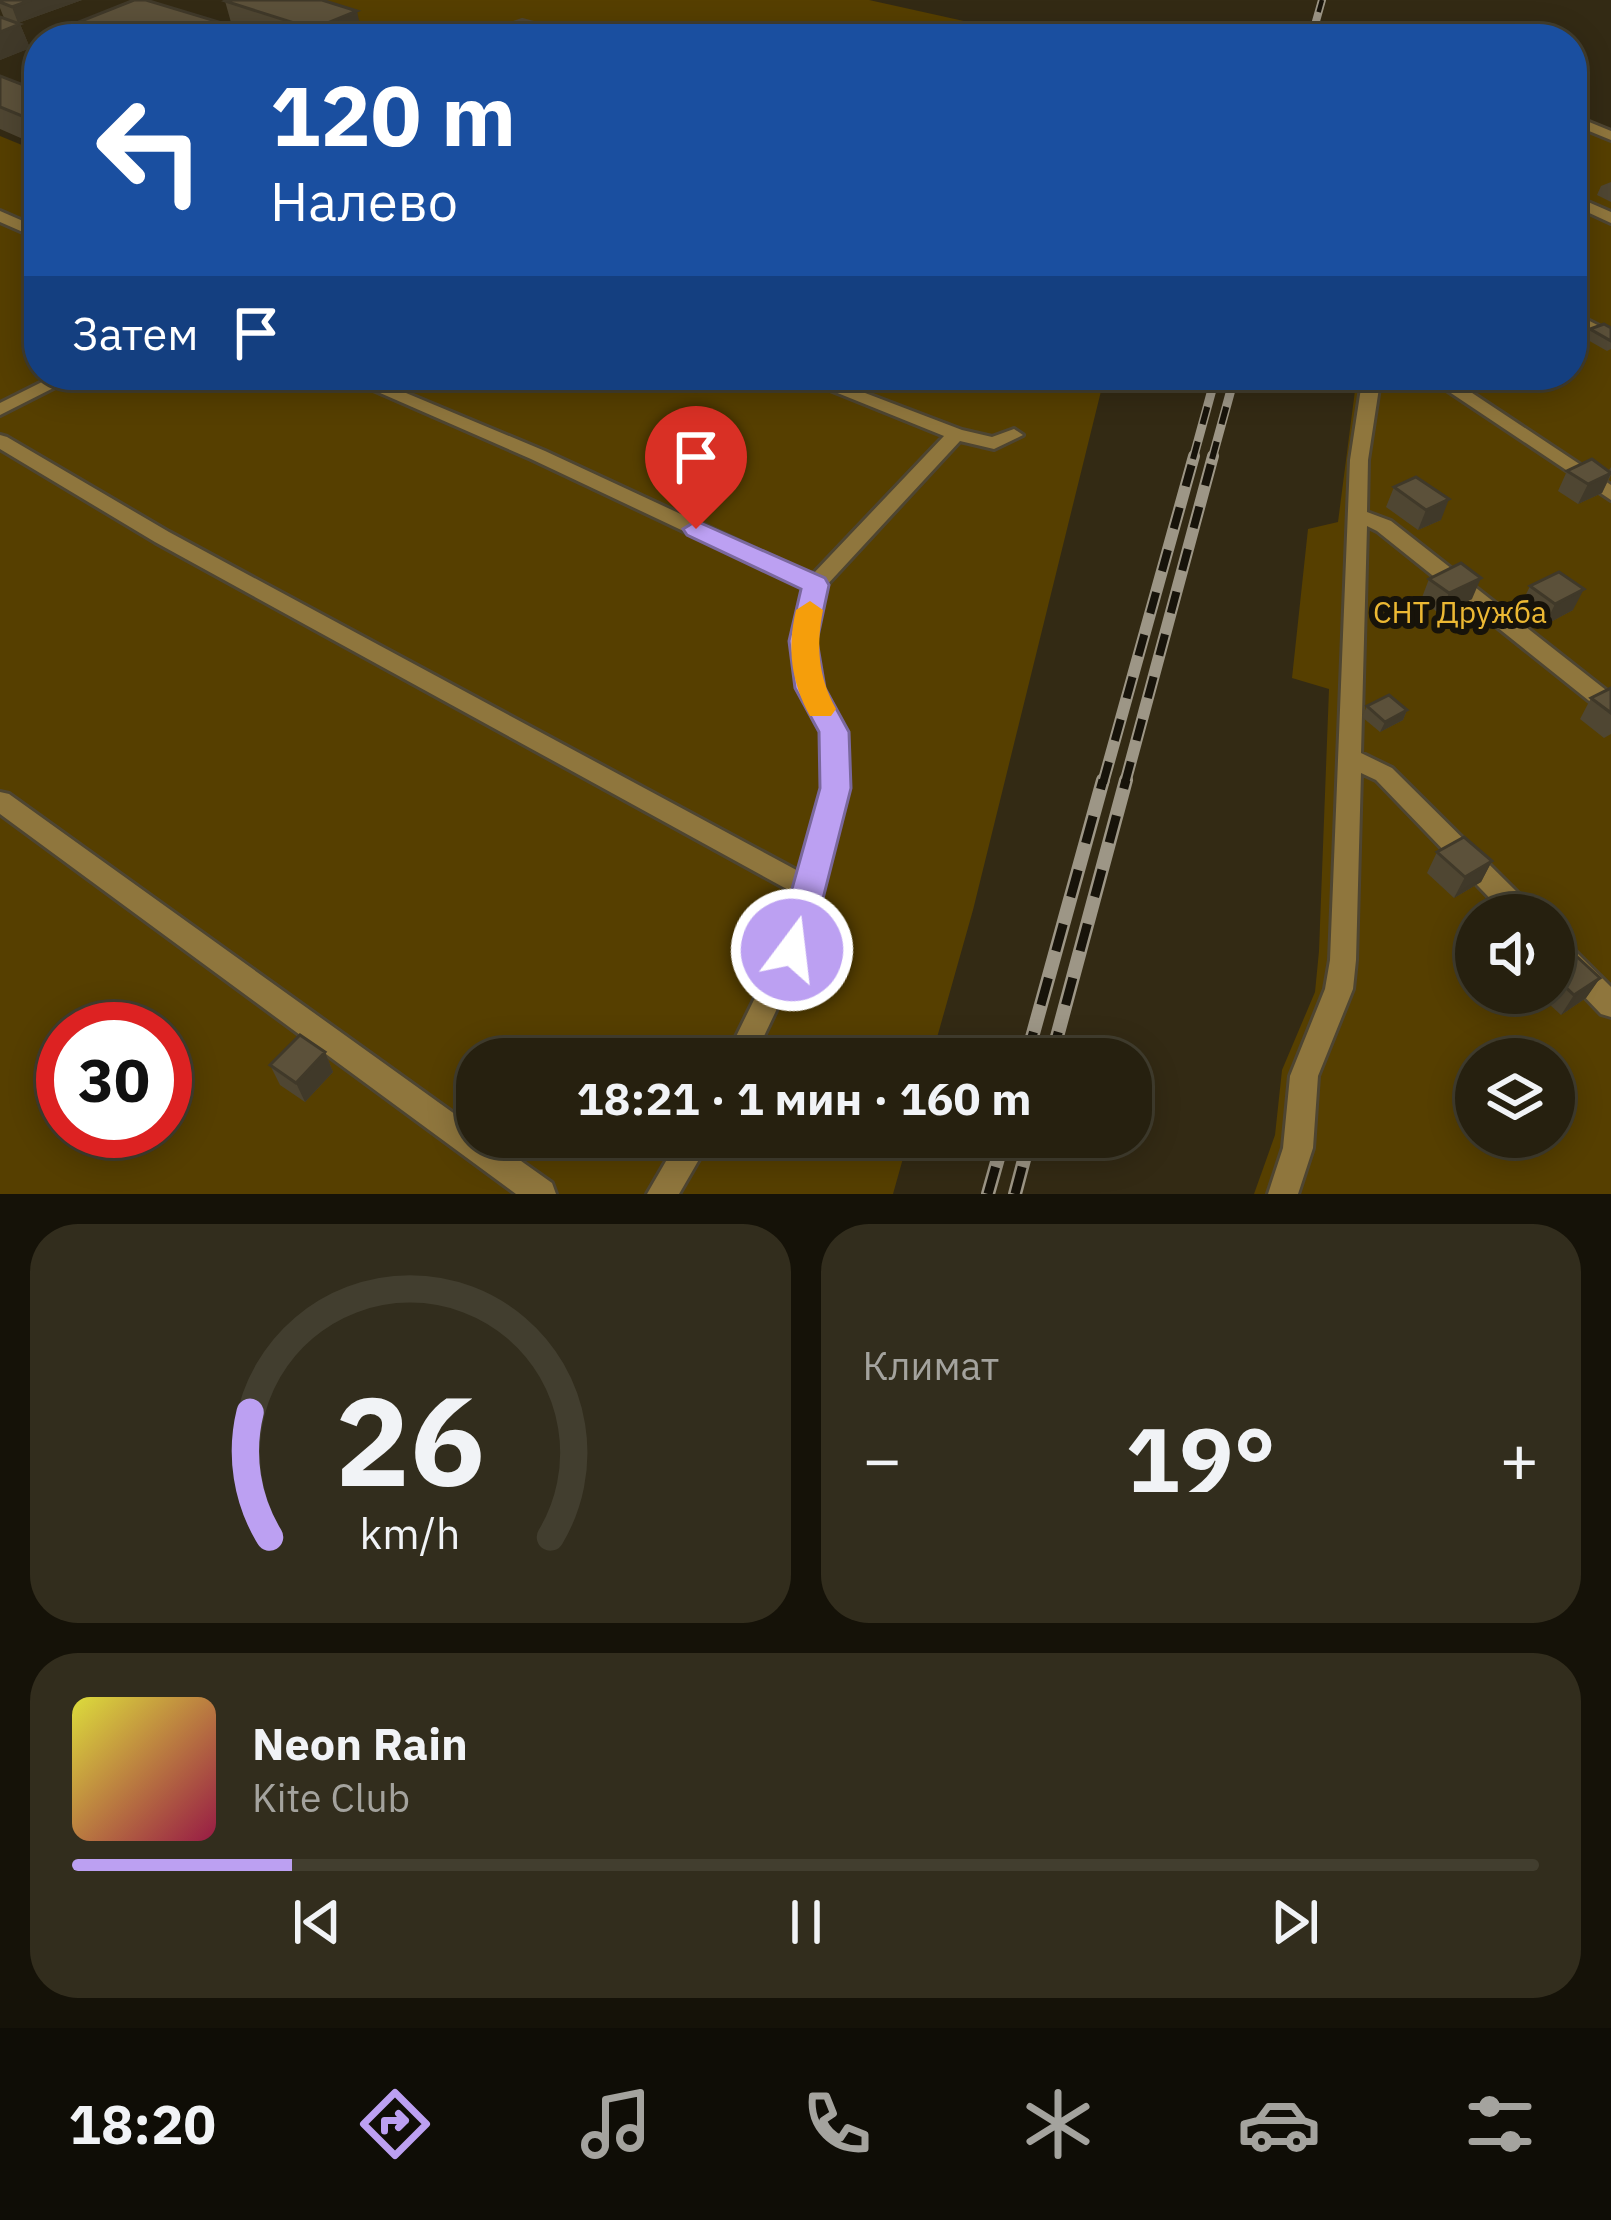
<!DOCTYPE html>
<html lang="ru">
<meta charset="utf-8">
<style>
body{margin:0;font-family:"IBM Plex Sans",sans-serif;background:#322d1d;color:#f1f3f6;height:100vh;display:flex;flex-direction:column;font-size:45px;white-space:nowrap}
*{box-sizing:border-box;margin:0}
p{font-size:39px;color:#a4a39e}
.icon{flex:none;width:66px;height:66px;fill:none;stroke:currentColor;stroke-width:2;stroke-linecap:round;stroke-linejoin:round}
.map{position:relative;height:1194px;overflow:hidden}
.details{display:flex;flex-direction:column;gap:30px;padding:30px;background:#151208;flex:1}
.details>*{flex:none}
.top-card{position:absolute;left:24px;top:24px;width:1563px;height:366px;border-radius:48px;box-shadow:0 6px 30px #0003,0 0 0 3px #423e2f;background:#1a4fa0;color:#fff;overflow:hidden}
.fabs{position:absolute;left:1455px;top:894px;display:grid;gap:24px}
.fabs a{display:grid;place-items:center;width:120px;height:120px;border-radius:50%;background:#26200f;box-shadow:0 6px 30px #0003,0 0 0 3px #423e2f;font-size:60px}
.speed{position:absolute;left:36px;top:1002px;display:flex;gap:24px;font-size:60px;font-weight:700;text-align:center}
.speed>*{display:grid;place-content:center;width:156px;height:156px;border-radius:50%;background:#26200f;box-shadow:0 6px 30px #0003,0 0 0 3px #423e2f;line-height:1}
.speed .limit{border:18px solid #d22;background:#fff;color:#111}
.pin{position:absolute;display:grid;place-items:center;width:102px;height:102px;color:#fff;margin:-123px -51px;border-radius:50% 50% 50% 0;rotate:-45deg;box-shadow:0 0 12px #0007}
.pin .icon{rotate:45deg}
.me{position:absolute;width:132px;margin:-66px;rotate:15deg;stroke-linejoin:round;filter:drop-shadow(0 0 9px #0008)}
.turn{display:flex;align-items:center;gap:42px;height:252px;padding:0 48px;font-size:54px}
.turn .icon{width:156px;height:156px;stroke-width:2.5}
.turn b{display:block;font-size:84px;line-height:102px}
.then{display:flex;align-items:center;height:114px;padding:0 48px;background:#0003;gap:24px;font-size:45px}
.big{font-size:90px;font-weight:700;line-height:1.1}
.details .card{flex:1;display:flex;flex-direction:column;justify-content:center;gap:18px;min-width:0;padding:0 42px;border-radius:48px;background:#322d1d}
.details .dial{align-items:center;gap:0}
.dial svg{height:312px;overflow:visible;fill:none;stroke:#423e2f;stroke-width:7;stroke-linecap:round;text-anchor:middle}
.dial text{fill:#f1f3f6;stroke:none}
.song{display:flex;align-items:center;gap:36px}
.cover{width:144px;height:144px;border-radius:18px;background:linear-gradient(135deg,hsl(60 70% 55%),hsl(340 70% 35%))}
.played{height:12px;border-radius:6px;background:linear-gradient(90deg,#bca0f2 15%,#423e2f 15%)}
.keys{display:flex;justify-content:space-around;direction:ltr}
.heat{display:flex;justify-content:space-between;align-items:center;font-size:66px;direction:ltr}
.details .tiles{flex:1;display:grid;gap:30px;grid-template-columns:1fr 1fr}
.card:last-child{grid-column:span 2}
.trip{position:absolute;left:456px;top:1038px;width:696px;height:120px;border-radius:48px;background:#26200f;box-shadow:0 6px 30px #0003,0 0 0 3px #423e2f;font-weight:700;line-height:120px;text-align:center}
.tabs{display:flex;height:192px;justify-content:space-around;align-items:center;background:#0f0d06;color:#a4a39e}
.tabs .icon{width:84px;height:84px}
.tabs .active{color:#bca0f2}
.tabs b{font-size:54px;color:#f1f3f6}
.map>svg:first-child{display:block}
.green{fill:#563f00;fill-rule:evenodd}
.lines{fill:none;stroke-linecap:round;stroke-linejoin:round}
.street-casing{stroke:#4e4531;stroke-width:6}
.street{fill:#8f763d;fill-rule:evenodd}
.rail-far3-casing{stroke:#9d9686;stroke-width:8}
.rail-far2-casing{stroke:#9d9686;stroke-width:9}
.rail-far1-casing{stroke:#9d9686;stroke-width:12}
.rail-casing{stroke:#9d9686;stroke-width:14}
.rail-far3{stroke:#17130a;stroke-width:4.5;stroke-dasharray:14;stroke-linecap:butt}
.rail-far2{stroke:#17130a;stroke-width:6;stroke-dasharray:18;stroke-linecap:butt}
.rail-far1{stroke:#17130a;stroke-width:8;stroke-dasharray:22;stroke-linecap:butt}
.rail{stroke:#17130a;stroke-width:9;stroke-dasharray:28;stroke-linecap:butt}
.wall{fill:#4f4632}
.shaded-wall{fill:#403929}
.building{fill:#5c513a;stroke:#403929;stroke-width:3}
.route{fill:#bca0f2;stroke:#7a689d;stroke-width:3}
.slow{fill:#f59e0b}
.labels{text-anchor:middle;stroke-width:12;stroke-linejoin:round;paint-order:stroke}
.park-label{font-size:30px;fill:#ecb833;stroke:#17130a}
</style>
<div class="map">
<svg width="1611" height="1194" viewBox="0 0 1611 1194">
<rect width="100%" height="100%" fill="#332a14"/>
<path class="green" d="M233,0H869L1045,39H487L359,28Z
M1572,113L1611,130V1194H1254L1275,1135L1282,1070L1315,992L1319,951L1329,689L1292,678L1308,529L1338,522L1357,375H1572ZM1476,915H1554V993H1476ZM1476,1059H1554V1137H1476Z
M0,136L39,152V375H1105L973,910L931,1059H477V1137H909L893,1194H0ZM63,1029H165V1131H63Z"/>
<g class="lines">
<g class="street-casing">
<path id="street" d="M522,21L579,36L581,39C561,39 537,28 521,29C505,30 491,39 472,39Z
M1572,115L1611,131V140L1572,124Z
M1572,195L1611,212V223L1572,205Z
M0,211L39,228V239L0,222Z
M1572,312L1611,332V344L1572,324Z
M56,375H79L0,415V403Z
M339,375H363L545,451L812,575L944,436L793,375H818L962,430L992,437L1014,429L1023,435L994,449L960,441L825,587L814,641L821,688L846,732L847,788L805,950L753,1059H725L779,949L794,893L155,542L0,449V435L7,437L169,532L800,872L823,788L822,732L799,688L792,641L804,588L531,459Z
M1363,375H1381L1368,460L1367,512L1391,521L1611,694V714L1603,712L1377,531L1367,526L1361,753L1392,768L1532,907L1536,915H1506L1376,780L1361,773L1356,960L1353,989L1318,1076L1313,1148L1298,1194H1268L1283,1148L1290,1076L1325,989L1330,960L1350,460Z
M1424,375H1445L1611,485V500Z
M0,792L9,794L477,1130V1137H487L552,1183L556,1194H516L0,814Z
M1554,936L1563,939L1611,987V1017L1601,1014L1554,965Z
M680,1137H712L679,1194H647Z"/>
</g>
<use href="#street" class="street"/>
<g class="rail-far3-casing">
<path id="rail-far3" d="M1311,39L1322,0"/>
</g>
<g class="rail-far2-casing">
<path id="rail-far2" d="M1193,459L1216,375
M1212,459L1235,375"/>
</g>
<g class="rail-far1-casing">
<path id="rail-far1" d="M1103,783L1194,456
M1125,783L1213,456"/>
</g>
<g class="rail-casing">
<path id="rail" d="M1026,1059L1103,780
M1051,1059L1126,780
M988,1194L1004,1137
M1015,1194L1030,1137"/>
</g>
<use href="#rail-far3" class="rail-far3"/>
<use href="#rail-far2" class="rail-far2"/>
<use href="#rail-far1" class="rail-far1"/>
<use href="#rail" class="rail"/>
</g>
<path class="wall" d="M2,0H82L18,23L20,24L30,48L0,60V17L4,18L0,8V1Z
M225,1L360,28L404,39H76L71,25L232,26Z
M751,30H777V38L751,39Z
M0,76L39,91V146L0,129Z
M1611,182V202L1597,195L1601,186Z
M1611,328V349L1607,351L1586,339L1590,329Z
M1611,467V475L1602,493L1578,504L1558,491L1567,471L1609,470Z
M1394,487L1441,520L1418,530L1386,507Z
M1429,579L1472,599L1440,614L1421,600Z
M1530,586L1573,610L1545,625L1520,607Z
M1611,688V734L1604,738L1580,719L1591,698Z
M1367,706L1407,710L1403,720L1380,732L1362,717Z
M1437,852L1492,861L1481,882L1454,898L1427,873Z
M1554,965L1600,978L1586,998L1561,1015L1537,993H1554Z
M325,1052L333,1072L305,1102L280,1085L270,1065Z"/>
<path class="shaded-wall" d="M31,0H82L18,23L12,7Z
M357,11L363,39H315L313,29Z
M20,24L30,48L0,60V32Z
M1611,473L1602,493L1578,504L1588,484Z
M1449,499L1441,520L1418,530L1426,510Z
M1481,578L1472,599L1440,614L1449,593Z
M1584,589L1573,610L1545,625L1555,604Z
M1407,710L1403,720L1380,732L1385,722Z
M1492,861L1481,882L1454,898L1465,877Z
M1600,978L1586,998L1561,1015L1574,995Z
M325,1052L333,1072L305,1102L296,1083Z"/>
<path class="building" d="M31,0L12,7L0,2L2,0Z
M134,0H146L275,39H116L71,25Z
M227,0H322L357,11L313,29L225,1Z
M0,17L20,24L0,32Z
M371,24L403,34L391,39H336Z
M758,25L777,30L769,35L751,30Z
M0,76L39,91V123L0,107Z
M1604,324L1611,328V341L1590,329Z
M1592,459L1611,473L1588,484L1567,471Z
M1416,477L1449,499L1426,510L1394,487Z
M1461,563L1481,578L1449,593L1429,579Z
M1559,572L1584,589L1555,604L1530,586Z
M1611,688V713L1591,698Z
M1389,695L1407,710L1385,722L1367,706Z
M1464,837L1492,861L1465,877L1437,852Z
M1573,953L1600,978L1574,995L1554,976V965Z
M300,1035L325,1052L296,1083L270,1065Z"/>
<path class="route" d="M696,521L825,578L829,585L817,641L825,688L849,732L851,788L810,950L804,961L792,965L780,961L775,950L820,788L819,732L795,688L789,641L801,589L687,535L683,529Z"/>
<path class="slow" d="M810,601L823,610C816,646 818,676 836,709L831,716H810C791,681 787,649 796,610Z"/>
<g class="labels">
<g class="park-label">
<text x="1460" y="623">СНТ Дружба</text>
</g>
</g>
</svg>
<div class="fabs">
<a><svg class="icon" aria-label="sound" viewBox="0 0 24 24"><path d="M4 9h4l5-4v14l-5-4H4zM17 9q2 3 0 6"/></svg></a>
<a><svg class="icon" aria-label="layers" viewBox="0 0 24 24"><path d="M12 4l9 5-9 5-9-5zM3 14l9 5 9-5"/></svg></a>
</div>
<div class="speed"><div class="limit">30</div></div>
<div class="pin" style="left:696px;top:529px;background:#d93025"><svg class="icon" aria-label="arrive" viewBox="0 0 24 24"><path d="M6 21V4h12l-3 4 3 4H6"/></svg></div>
<svg class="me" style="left:792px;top:950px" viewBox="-20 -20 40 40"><circle r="17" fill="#bca0f2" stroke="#fff" stroke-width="3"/><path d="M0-11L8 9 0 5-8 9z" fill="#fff"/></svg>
<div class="trip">18:21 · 1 мин · 160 m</div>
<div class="top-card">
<div class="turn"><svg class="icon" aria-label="left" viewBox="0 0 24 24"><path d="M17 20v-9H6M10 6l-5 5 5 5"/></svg><div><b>120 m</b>Налево</div></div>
<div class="then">Затем<svg class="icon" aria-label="arrive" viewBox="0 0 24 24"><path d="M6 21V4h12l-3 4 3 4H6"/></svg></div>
</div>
</div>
<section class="details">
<div class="tiles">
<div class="card dial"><svg viewBox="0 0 100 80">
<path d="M14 69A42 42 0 1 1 86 69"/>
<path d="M14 69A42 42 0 0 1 9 37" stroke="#bca0f2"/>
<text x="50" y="56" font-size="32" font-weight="700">26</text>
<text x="50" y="72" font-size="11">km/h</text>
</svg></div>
<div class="card"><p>Климат</p>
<div class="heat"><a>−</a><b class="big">19°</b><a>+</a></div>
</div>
<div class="card">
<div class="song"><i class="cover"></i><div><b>Neon Rain</b><p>Kite Club</p></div></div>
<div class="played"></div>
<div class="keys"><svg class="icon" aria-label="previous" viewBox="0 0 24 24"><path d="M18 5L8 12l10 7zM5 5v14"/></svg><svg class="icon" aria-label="pause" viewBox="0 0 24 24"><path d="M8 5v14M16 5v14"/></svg><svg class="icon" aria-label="next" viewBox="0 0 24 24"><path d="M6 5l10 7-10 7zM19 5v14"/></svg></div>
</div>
</div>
</section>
<nav class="tabs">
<b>18:20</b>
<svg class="icon active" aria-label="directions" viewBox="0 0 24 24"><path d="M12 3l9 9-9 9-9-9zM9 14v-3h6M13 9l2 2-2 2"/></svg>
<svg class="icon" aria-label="music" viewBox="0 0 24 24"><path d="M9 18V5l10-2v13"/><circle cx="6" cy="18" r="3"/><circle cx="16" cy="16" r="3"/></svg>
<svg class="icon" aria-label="phone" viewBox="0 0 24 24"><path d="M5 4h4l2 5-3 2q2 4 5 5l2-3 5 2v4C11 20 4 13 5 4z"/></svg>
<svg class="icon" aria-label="climate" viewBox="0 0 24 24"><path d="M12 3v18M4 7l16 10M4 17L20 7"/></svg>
<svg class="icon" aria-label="car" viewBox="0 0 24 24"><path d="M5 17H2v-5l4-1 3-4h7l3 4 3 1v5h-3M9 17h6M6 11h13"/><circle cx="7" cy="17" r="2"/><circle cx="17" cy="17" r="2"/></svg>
<svg class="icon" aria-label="filters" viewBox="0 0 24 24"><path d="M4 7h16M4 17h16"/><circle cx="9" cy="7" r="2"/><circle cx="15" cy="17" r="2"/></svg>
</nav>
